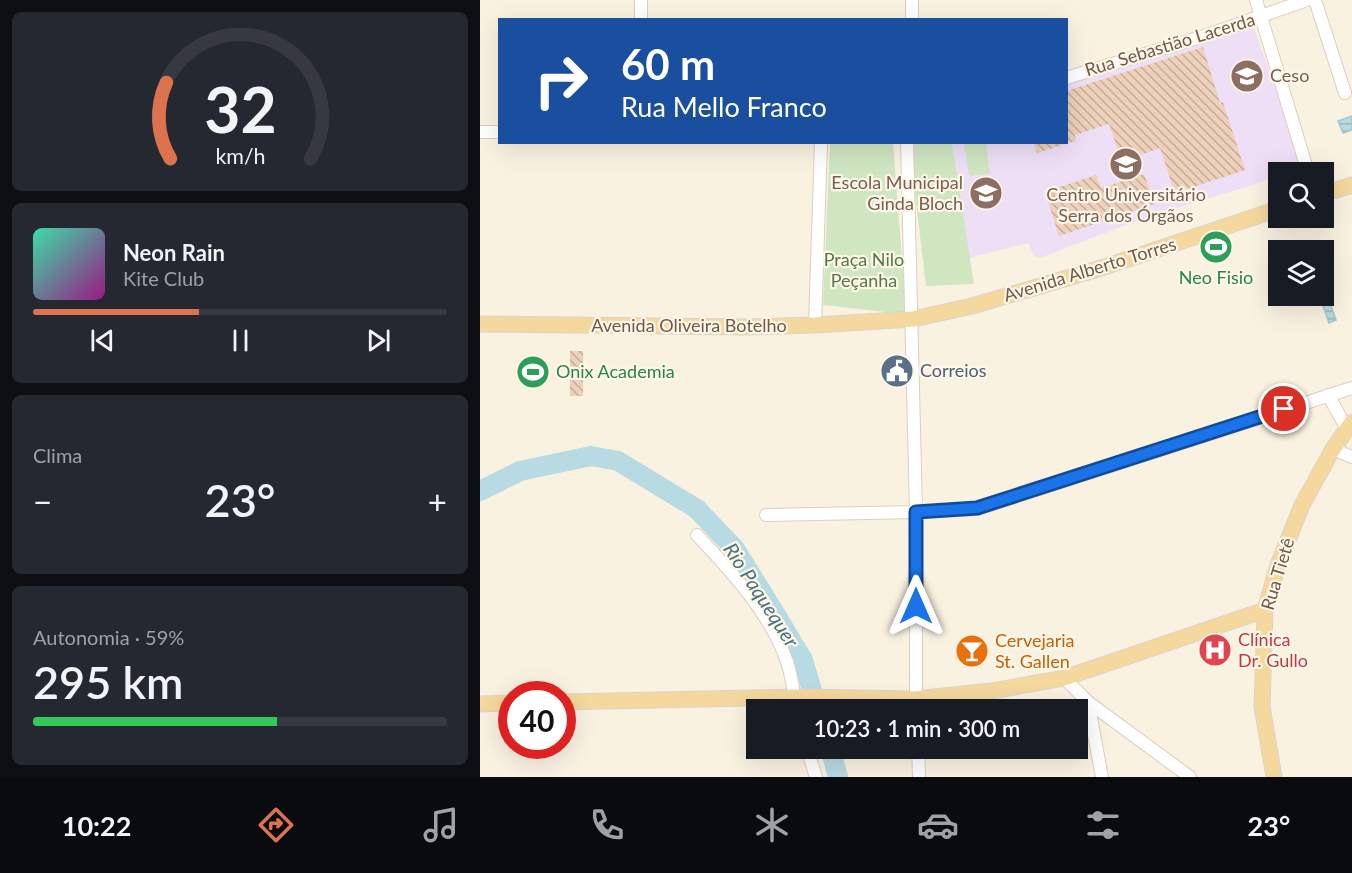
<!DOCTYPE html>
<html lang="pt">
<meta charset="utf-8">
<style>
body{margin:0;font-family:Lato,sans-serif;background:#242831;color:#f1f3f6;height:100vh;display:flex;flex-direction:column;font-size:22px;white-space:nowrap}
*{box-sizing:border-box;margin:0}
p{font-size:20px;color:#9ea1a6}
.icon{flex:none;width:33px;height:33px;fill:none;stroke:currentColor;stroke-width:2;stroke-linecap:round;stroke-linejoin:round}
.map{position:relative;flex:1;overflow:hidden}
.sheet{display:flex;flex-direction:column;gap:12px;padding:12px;background:#0d0f14;width:480px}
.sheet>*{flex:none}
.top-card{position:absolute;left:18px;top:18px;width:570px;height:126px;border-radius:0px;box-shadow:0 6px 24px #0002;background:#1a4fa0;color:#fff;overflow:hidden}
.buttons{position:absolute;left:788px;top:162px;display:grid;gap:12px}
.buttons a{display:grid;place-items:center;width:66px;height:66px;border-radius:0px;background:#171b24;box-shadow:0 6px 24px #0002;font-size:30px}
.speed{position:absolute;left:18px;top:681px;display:flex;gap:12px;font-size:30px;font-weight:700;text-align:center}
.speed>*{display:grid;place-content:center;width:78px;height:78px;border-radius:50%;background:#171b24;box-shadow:0 6px 24px #0002;line-height:1}
.speed .limit{border:9px solid #d22;background:#fff;color:#111}
.pin{position:absolute;display:grid;place-items:center;width:51px;height:51px;color:#fff;margin:-26px;border:3px solid #fff;border-radius:50%;box-shadow:0 2px 6px #0007}
.me{position:absolute;width:66px;margin:-33px;rotate:0deg;stroke-linejoin:round;filter:drop-shadow(0 0 4px #0008)}
.turn{display:flex;align-items:center;gap:21px;height:126px;padding:0 24px;font-size:27px}
.turn .icon{width:78px;height:78px;stroke-width:2.5}
.turn b{display:block;font-size:42px;line-height:51px}
.big{font-size:45px;font-weight:600;line-height:1.1}
.sheet .card{flex:1;display:flex;flex-direction:column;justify-content:center;gap:9px;min-width:0;padding:0 21px;border-radius:9px;background:#242831}
.sheet .dial{align-items:center;gap:0}
.dial svg{height:156px;overflow:visible;fill:none;stroke:#363941;stroke-width:7;stroke-linecap:round;text-anchor:middle}
.dial text{fill:#f1f3f6;stroke:none}
.song{display:flex;align-items:center;gap:18px}
.cover{width:72px;height:72px;border-radius:9px;background:linear-gradient(135deg,hsl(160 70% 55%),hsl(310 70% 35%))}
.played{height:6px;border-radius:3px;background:linear-gradient(90deg,#dd734e 40%,#363941 40%)}
.keys{display:flex;justify-content:space-around;direction:ltr}
.heat{display:flex;justify-content:space-between;align-items:center;font-size:33px;direction:ltr}
.charge{height:9px;border-radius:4px;background:linear-gradient(90deg,#34c759 59%,#363941 0)}
.trip{position:absolute;left:266px;top:699px;width:342px;height:60px;border-radius:0px;background:#171b24;box-shadow:0 6px 24px #0002;font-weight:600;line-height:60px;text-align:center}
.tab-bar{display:flex;height:96px;justify-content:space-around;align-items:center;background:#090b0e;color:#9ea1a6}
.tab-bar .icon{width:42px;height:42px}
.tab-bar .on{color:#dd734e}
.tab-bar b{font-size:27px;color:#f1f3f6}
main{display:flex;flex:1;min-height:0}
.map>svg:first-child{display:block}
.education{fill:#eedff6}
.green{fill:#cfe6c1}
.water{fill:url(#water-rules);stroke:#9fc9d3;stroke-width:1.5}
.lines{fill:none;stroke-linecap:round;stroke-linejoin:round}
.river{stroke:#b8dae2;stroke-width:20}
.building{fill:url(#building-back-hatch)}
.minor-casing{stroke:#decebe;stroke-width:14}
.major-casing{stroke:#dad4d0;stroke-width:17}
.minor{stroke:#fff;stroke-width:12}
.major{stroke:#f5d89e;stroke-width:15}
.route-casing{stroke:#114b97;stroke-width:15}
.route{stroke:#1a73e8;stroke-width:10}
.labels{text-anchor:middle;stroke-width:4.5;stroke-linejoin:round;paint-order:stroke}
.street-label{font-size:18px;fill:#70594a;stroke:#fef6e7}
.education-label{font-size:18px;fill:#785e54;stroke:#fef6e7;text-anchor:start}
.park-label{font-size:18px;fill:#547a46;stroke:#fef6e7}
.leisure-label{font-size:18px;fill:#27864d;stroke:#fef6e7}
.service-label{font-size:18px;fill:#4e5e75;stroke:#fef6e7;text-anchor:start}
.health-label{font-size:18px;fill:#be3a42;stroke:#fef6e7;text-anchor:start}
.food-label{font-size:18px;fill:#c56008;stroke:#fef6e7;text-anchor:start}
.water-label{font-size:20px;font-style:italic;fill:#467582;stroke:#fef6e7}
</style>
<main>
<section class="sheet">
<div class="card dial"><svg viewBox="0 0 100 80">
<path d="M14 69A42 42 0 1 1 86 69"/>
<path d="M14 69A42 42 0 0 1 12 30" stroke="#dd734e"/>
<text x="50" y="56" font-size="32" font-weight="700">32</text>
<text x="50" y="72" font-size="11">km/h</text>
</svg></div>
<div class="card">
<div class="song"><i class="cover"></i><div><b>Neon Rain</b><p>Kite Club</p></div></div>
<div class="played"></div>
<div class="keys"><svg class="icon" aria-label="previous" viewBox="0 0 24 24"><path d="M18 5L8 12l10 7zM5 5v14"/></svg><svg class="icon" aria-label="pause" viewBox="0 0 24 24"><path d="M8 5v14M16 5v14"/></svg><svg class="icon" aria-label="next" viewBox="0 0 24 24"><path d="M6 5l10 7-10 7zM19 5v14"/></svg></div>
</div>
<div class="card"><p>Clima</p>
<div class="heat"><a>−</a><b class="big">23°</b><a>+</a></div>
</div>
<div class="card"><p>Autonomia · 59%</p><b class="big">295 km</b><div class="charge"></div></div>
</section>
<div class="map">
<svg width="872" height="777" viewBox="0 0 872 777">
<defs>
<pattern id="water-rules" width="6" height="5" patternUnits="userSpaceOnUse" patternTransform="scale(1.5)"><rect width="6" height="5" fill="#b8dae2"/><path d="M0 2.5h6" fill="none" stroke="#9ab4b9"/></pattern>
<pattern id="building-back-hatch" width="6" height="6" patternUnits="userSpaceOnUse" patternTransform="scale(1.5)"><rect width="6" height="6" fill="#eed1bb"/><path d="M-1 5l2 2M0 0l6 6M5-1l2 2" fill="none" stroke="#c5ad9a"/></pattern>
</defs>
<rect width="100%" height="100%" fill="#faf2e1"/>
<path class="education" d="M773,25L823,166L805,172H798V175L773,185L667,217L560,258L554,256L548,243L489,258L472,143L586,142L587,84L733,39Z"/>
<path class="green" d="M350,143H413L425,296L424,314L343,305Z
M429,143H472L494,284L446,286Z
M484,143H506L510,174L489,176Z"/>
<path class="water" d="M872,116V130L863,133L858,121Z
M849,300L856,320L849,323L842,303Z"/>
<g class="lines">
<path class="river" d="M0,491L40,471L111,456L138,461L217,509L255,549L290,605L323,660L338,710
M350,748L358,777"/>
</g>
<path class="building" d="M723,47L740,103L743,102L765,170L695,193L680,148L642,162L629,124L595,135L596,141L586,144V91Z
M553,142H585V144L557,153Z
M664,174L675,204L579,236L565,192L616,175L621,188Z
M90,351H103V396H90Z"/>
<g class="lines">
<g class="minor-casing">
<path id="minor" d="M161,0V20
M776,0L828,172
M835,0L865,93
M432,20V0
M586,78L724,36L827,0
M0,132H20
M427,142L436,512V710
M335,325L341,142
M848,395L867,429
M853,449L872,457
M286,515L436,512L497,509L872,388
M217,535C250,570 290,613 306,659C312,675 314,693 316,710
M584,678L608,702L710,777
M608,702L622,777
M327,748L336,777
M438,748L439,777"/>
</g>
<g class="major-casing">
<path id="major" d="M843,194L872,185
M0,324L264,327L335,325L433,319L492,306L618,269L798,209
M82,702L322,697L435,699L512,691L584,678L785,610
M0,704L32,703
M794,777L782,707L785,610L798,565L822,505L853,449L872,422"/>
</g>
<use href="#minor" class="minor"/>
<use href="#major" class="major"/>
</g>
<g class="lines">
<g class="route-casing">
<path id="route" d="M436,606V512L497,508L804,409"/>
</g>
<use href="#route" class="route"/>
</g>
<defs>
<g id="school-disc" transform="scale(1.725)"><circle r="9.5" fill="#8d6e63" stroke="#fef6e7"/><path d="M0-5L7-2L0 1L-7-2ZM-4 1L0 2.5L4 1V4Q0 6-4 4Z" fill="#fff"/></g>
<g id="university-disc" transform="scale(1.725)"><circle r="9.5" fill="#8d6e63" stroke="#fef6e7"/><path d="M0-5L7-2L0 1L-7-2ZM-4 1L0 2.5L4 1V4Q0 6-4 4Z" fill="#fff"/></g>
<g id="stadium-disc" transform="scale(1.725)"><circle r="9.5" fill="#2e9e5b" stroke="#fef6e7"/><path d="M0-5a6.5 5 0 1 0 0 10a6.5 5 0 1 0 0-10ZM-3.5-1.8h7v3.6h-7Z" fill="#fff"/></g>
<g id="civic-disc" transform="scale(1.725)"><circle r="9.5" fill="#5c6f8a" stroke="#fef6e7"/><path d="M-.6-6.5H3V-4.5H.6V-3L4-1V1h2V6H-6V1h2V-1L-.6-3ZM-1.2 2.5V6h2.4V2.5Z" fill="#fff"/></g>
<g id="hospital-disc" transform="scale(1.725)"><circle r="9.5" fill="#e0444e" stroke="#fef6e7"/><path d="M-5-5h3v3.5h4V-5h3V5h-3V1.5h-4V5h-3Z" fill="#fff"/></g>
<g id="bar-disc" transform="scale(1.725)"><circle r="9.5" fill="#e8710a" stroke="#fef6e7"/><path d="M-6-5H6L.8 .8V4.5H3.5V6h-7V4.5H-.8V.8Z" fill="#fff"/></g>
</defs>
<g fill-rule="evenodd">
<use href="#school-disc" x="767" y="76"/>
<use href="#university-disc" x="646" y="164"/>
<use href="#school-disc" x="506" y="193"/>
<use href="#stadium-disc" x="736" y="247"/>
<use href="#civic-disc" x="417" y="371"/>
<use href="#stadium-disc" x="53" y="372"/>
<use href="#hospital-disc" x="735" y="650"/>
<use href="#bar-disc" x="492" y="651"/>
</g>
<g class="labels">
<g class="street-label">
<text transform="translate(690 45) rotate(-17)" y="6">Rua Sebastião Lacerda</text>
<text transform="translate(610 270) rotate(-17)" y="6">Avenida Alberto Torres</text>
<text x="209" y="332">Avenida Oliveira Botelho</text>
<text transform="translate(798 574) rotate(-73)" y="6">Rua Tietê</text>
</g>
<g class="education-label">
<text x="790" y="82">Ceso</text>
<text x="483" y="189" text-anchor="end">Escola Municipal<tspan x="483" dy="21">Ginda Bloch</tspan></text>
<text x="646" y="201" text-anchor="middle">Centro Universitário<tspan x="646" dy="21">Serra dos Órgãos</tspan></text>
</g>
<g class="park-label">
<text x="384" y="266">Praça Nilo<tspan x="384" dy="21">Peçanha</tspan></text>
</g>
<g class="leisure-label">
<text x="736" y="284">Neo Fisio</text>
<text x="76" y="378" text-anchor="start">Onix Academia</text>
</g>
<g class="service-label">
<text x="440" y="377">Correios</text>
</g>
<g class="health-label">
<text x="758" y="646">Clínica<tspan x="758" dy="21">Dr. Gullo</tspan></text>
</g>
<g class="food-label">
<text x="515" y="647">Cervejaria<tspan x="515" dy="21">St. Gallen</tspan></text>
</g>
<g class="water-label">
<text transform="translate(281 595) rotate(57)" y="7">Rio Paquequer</text>
</g>
</g>
</svg>
<div class="buttons">
<a><svg class="icon" aria-label="search" viewBox="0 0 24 24"><circle cx="10" cy="10" r="6"/><path d="M15 15l6 6"/></svg></a>
<a><svg class="icon" aria-label="layers" viewBox="0 0 24 24"><path d="M12 4l9 5-9 5-9-5zM3 14l9 5 9-5"/></svg></a>
</div>
<div class="speed"><div class="limit">40</div></div>
<div class="pin" style="left:804px;top:409px;background:#d93025"><svg class="icon" aria-label="arrive" viewBox="0 0 24 24"><path d="M6 21V4h12l-3 4 3 4H6"/></svg></div>
<svg class="me" style="left:436px;top:606px" viewBox="-20 -20 40 40"><path d="M0-17L14 15 0 8-14 15z" fill="#1a73e8" stroke="#fff" stroke-width="4"/></svg>
<div class="trip">10:23 · 1 min · 300 m</div>
<div class="top-card">
<div class="turn"><svg class="icon" aria-label="right" viewBox="0 0 24 24"><path d="M7 20v-9h11M14 6l5 5-5 5"/></svg><div><b>60 m</b>Rua Mello Franco</div></div>
</div>
</div>
</main>
<nav class="tab-bar">
<b>10:22</b>
<svg class="icon on" aria-label="directions" viewBox="0 0 24 24"><path d="M12 3l9 9-9 9-9-9zM9 14v-3h6M13 9l2 2-2 2"/></svg>
<svg class="icon" aria-label="music" viewBox="0 0 24 24"><path d="M9 18V5l10-2v13"/><circle cx="6" cy="18" r="3"/><circle cx="16" cy="16" r="3"/></svg>
<svg class="icon" aria-label="phone" viewBox="0 0 24 24"><path d="M5 4h4l2 5-3 2q2 4 5 5l2-3 5 2v4C11 20 4 13 5 4z"/></svg>
<svg class="icon" aria-label="climate" viewBox="0 0 24 24"><path d="M12 3v18M4 7l16 10M4 17L20 7"/></svg>
<svg class="icon" aria-label="car" viewBox="0 0 24 24"><path d="M5 17H2v-5l4-1 3-4h7l3 4 3 1v5h-3M9 17h6M6 11h13"/><circle cx="7" cy="17" r="2"/><circle cx="17" cy="17" r="2"/></svg>
<svg class="icon" aria-label="filters" viewBox="0 0 24 24"><path d="M4 7h16M4 17h16"/><circle cx="9" cy="7" r="2"/><circle cx="15" cy="17" r="2"/></svg>
<b>23°</b>
</nav>
